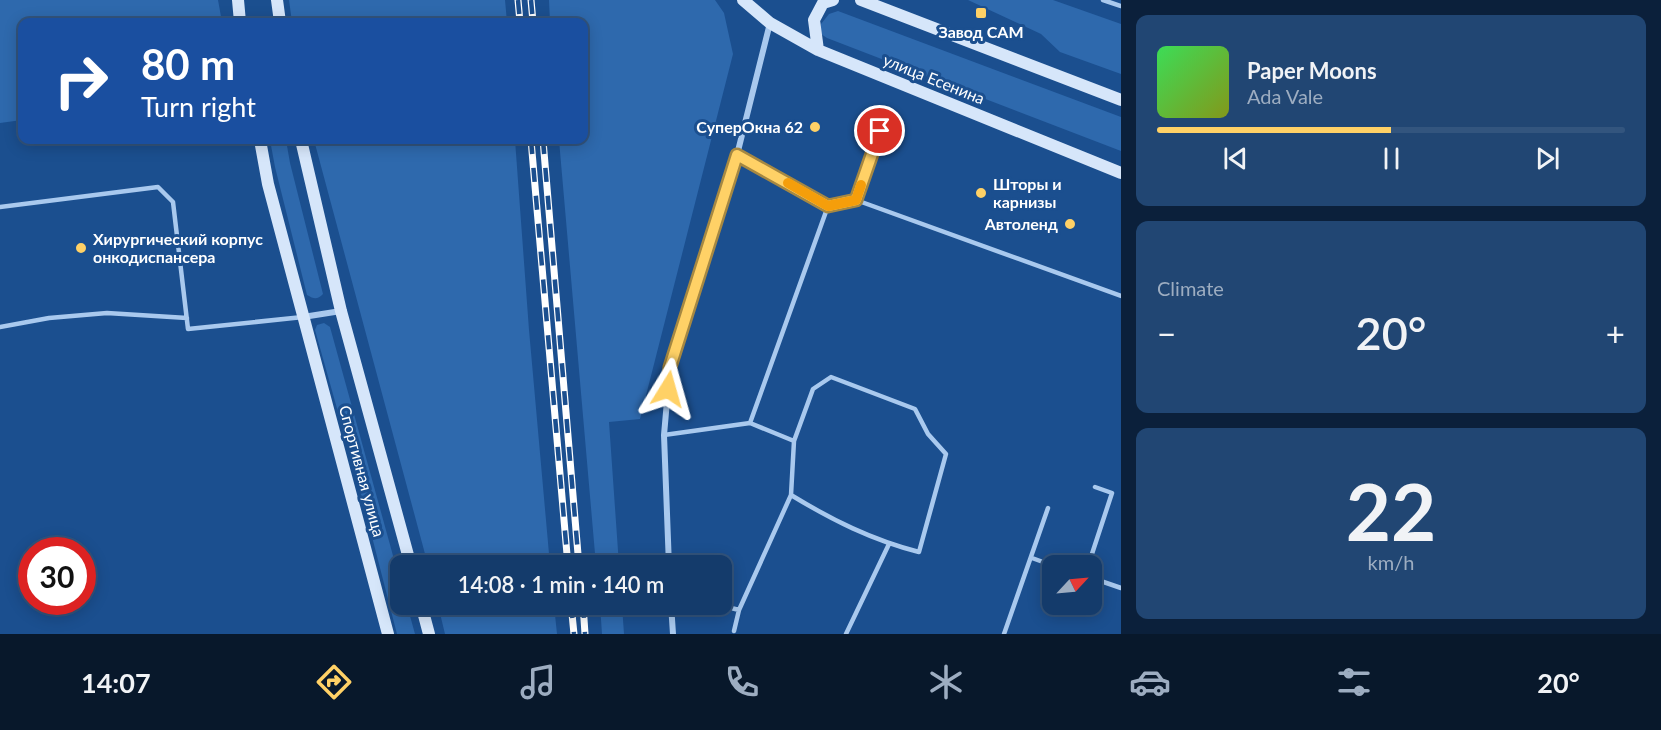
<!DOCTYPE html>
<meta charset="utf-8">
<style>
body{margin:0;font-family:Lato,sans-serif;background:#214673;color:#f1f3f6;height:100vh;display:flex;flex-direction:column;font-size:22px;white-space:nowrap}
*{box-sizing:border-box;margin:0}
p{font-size:20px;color:#9dadc1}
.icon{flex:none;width:33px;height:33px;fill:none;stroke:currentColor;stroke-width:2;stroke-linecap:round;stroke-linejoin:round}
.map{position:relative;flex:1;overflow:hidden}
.drawer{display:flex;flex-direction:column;gap:15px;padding:15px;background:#0b203b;width:540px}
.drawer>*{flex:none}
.hud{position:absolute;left:18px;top:18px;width:570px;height:126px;border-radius:12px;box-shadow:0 3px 15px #0003,0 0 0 2px #33557e;background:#1a4fa0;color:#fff;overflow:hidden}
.needle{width:39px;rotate:64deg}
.fabs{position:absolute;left:1042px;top:555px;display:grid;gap:12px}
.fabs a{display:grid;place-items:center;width:60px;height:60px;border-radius:12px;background:#143b6b;box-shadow:0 3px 15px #0003,0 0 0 2px #33557e;font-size:30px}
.speed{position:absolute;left:18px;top:537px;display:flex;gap:12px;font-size:30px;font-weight:700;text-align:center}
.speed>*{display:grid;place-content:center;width:78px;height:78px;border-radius:50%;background:#143b6b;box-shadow:0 3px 15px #0003,0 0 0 2px #33557e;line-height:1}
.speed .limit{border:9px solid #d22;background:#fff;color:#111}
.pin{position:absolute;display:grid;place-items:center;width:51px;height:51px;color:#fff;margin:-26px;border:3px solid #fff;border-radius:50%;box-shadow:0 2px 6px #0007}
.me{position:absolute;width:66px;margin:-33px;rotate:8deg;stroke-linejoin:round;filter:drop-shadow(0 0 4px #0008)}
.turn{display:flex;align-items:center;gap:21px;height:126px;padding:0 24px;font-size:27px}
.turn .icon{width:78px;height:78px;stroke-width:2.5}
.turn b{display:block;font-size:42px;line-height:51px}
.big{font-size:45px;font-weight:600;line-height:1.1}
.drawer .widget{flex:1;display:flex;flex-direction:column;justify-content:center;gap:9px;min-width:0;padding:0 21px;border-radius:12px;background:#214673}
.drawer .dial{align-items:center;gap:0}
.dial b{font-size:78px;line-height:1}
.song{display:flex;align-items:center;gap:18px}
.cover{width:72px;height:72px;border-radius:9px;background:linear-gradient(135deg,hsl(130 70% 55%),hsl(70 70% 35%))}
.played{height:6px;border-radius:3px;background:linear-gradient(90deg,#ffd166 50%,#33557e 50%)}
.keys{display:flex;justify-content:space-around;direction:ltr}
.heat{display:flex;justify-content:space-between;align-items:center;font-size:33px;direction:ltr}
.trip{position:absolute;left:390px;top:555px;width:342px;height:60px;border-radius:12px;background:#143b6b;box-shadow:0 3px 15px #0003,0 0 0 2px #33557e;font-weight:600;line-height:60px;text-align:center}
.menu{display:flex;height:96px;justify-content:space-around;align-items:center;background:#08182b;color:#9dadc1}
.menu .icon{width:42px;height:42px}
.menu .current{color:#ffd166}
.menu b{font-size:27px;color:#f1f3f6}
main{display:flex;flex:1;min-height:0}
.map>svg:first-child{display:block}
.green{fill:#2e69ad}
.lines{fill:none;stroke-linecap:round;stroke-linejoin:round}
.service{stroke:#a9c9ee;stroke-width:4.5}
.minor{stroke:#a9c9ee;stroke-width:6}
.secondary{stroke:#d6e6fa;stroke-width:12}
.rail-casing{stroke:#fff;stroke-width:7}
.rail{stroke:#1b4f8f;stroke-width:4.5;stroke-dasharray:14;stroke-linecap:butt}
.route-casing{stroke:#a68842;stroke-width:15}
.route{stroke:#ffd166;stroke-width:10}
.slow{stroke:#f59e0b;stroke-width:10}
.poi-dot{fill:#ffd166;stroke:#1b4f8f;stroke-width:2}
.labels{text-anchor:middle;stroke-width:6;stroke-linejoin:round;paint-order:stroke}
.poi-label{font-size:16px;font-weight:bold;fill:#fff;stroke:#1b4f8f;text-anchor:end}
.street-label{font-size:16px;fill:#fff;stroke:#1b4f8f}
</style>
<main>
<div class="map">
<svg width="1121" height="634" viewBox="0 0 1121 634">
<rect width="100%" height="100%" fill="#1b4f8f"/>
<path class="green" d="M0,0H218L222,22H22V120L0,123Z
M289,0H505L507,22H292Z
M549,0H715L724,13L733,54L640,419L609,422L619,565H596L559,140H584V22H550Z
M968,0H1053L1121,24V74L1060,52L1041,34Z
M838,11L1121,117V151L827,38L821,34V24L829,14Z
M270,140H286L290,163L323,294C317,300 314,299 307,295L275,167Z
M314,140H515L529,330L550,565H428Z
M324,323L330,327L400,581V604L407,605L415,634H397L361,494L315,330L317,325Z
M438,605H554L557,634H445Z
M600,605H622L624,634H602Z"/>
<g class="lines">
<path class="service" d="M1103,0L1121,6
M737,155L828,206L856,200L1121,296
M856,200L880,131
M0,207L158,187L173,202L188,329L303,317
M0,327L49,318L107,313L187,318
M831,377L915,409L928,434L946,454L919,552C872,540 832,520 791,495L794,441L813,389Z
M750,423L828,206
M664,435L750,423L794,441
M1032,558L1054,566
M1088,566L1112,493L1095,487
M1092,578L1121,588
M716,604L739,610L791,495
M734,631L739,610
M846,634L889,544
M1004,634L1048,508"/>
<path class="minor" d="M303,317L341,311
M669,566L664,435L670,367L737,155L770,23
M671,604L673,634"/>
<path class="secondary" d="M238,0L240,22
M277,0L280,22
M743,0L770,23L818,50L1121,173
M861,0L1121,100
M818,50L814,20L823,3L833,0
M260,140L268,184L388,634
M301,140L341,311L411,566
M421,604L429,634"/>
<g class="rail-casing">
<path id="rail" d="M518,0L520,22
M531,0L533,22
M531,140L568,566
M543,140L579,566
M571,604L574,634
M583,604L585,634"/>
</g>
<use href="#rail" class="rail"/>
</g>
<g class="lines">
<g class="route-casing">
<path id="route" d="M668,389L670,367L737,155L828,206L856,200L880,131"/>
</g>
<use href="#route" class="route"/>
<path class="slow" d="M788,183L828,206L856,200L861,185"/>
</g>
<g class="poi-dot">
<rect x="975" y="7" width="12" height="12" rx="3"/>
<circle cx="815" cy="127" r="6"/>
<circle cx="981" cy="193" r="6"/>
<circle cx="1070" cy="224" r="6"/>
<circle cx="81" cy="248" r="6"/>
</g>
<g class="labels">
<g class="poi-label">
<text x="981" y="38" text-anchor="middle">Завод САМ</text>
<text x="803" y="133">СуперОкна 62</text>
<text x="993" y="190" text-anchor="start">Шторы и<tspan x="993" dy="18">карнизы</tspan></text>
<text x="1058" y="230">Автоленд</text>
<text x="93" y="245" text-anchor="start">Хирургический корпус<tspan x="93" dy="18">онкодиспансера</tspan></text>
</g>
<g class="street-label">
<text transform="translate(934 79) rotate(22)" y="6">улица Есенина</text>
<text transform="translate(362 471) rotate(75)" y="6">Спортивная улица</text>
</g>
</g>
</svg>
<div class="fabs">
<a><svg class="needle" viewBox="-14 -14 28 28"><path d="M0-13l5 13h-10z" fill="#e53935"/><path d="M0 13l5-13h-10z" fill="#9dadc1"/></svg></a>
</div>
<div class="speed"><div class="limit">30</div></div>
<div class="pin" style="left:880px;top:131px;background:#d93025"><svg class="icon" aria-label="arrive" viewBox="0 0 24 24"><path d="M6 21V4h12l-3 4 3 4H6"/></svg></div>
<svg class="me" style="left:668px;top:389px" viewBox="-20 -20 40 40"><path d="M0-17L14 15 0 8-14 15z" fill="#ffd166" stroke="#fff" stroke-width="4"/></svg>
<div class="trip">14:08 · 1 min · 140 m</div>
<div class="hud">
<div class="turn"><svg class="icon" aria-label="right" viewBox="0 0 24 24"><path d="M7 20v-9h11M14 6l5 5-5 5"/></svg><div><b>80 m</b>Turn right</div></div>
</div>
</div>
<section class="drawer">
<div class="widget">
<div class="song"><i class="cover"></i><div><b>Paper Moons</b><p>Ada Vale</p></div></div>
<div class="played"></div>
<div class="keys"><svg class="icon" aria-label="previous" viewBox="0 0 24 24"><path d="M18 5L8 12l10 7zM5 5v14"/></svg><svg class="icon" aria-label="pause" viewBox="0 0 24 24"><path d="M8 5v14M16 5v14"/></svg><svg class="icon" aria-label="next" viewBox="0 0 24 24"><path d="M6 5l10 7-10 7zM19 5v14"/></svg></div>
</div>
<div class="widget"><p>Climate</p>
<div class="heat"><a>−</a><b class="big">20°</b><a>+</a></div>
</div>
<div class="widget dial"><b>22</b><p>km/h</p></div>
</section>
</main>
<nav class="menu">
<b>14:07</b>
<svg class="icon current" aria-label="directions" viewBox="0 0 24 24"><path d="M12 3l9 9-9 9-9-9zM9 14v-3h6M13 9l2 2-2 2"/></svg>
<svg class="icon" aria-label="music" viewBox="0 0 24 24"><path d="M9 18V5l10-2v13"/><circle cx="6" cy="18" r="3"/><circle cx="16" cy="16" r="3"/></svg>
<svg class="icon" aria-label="phone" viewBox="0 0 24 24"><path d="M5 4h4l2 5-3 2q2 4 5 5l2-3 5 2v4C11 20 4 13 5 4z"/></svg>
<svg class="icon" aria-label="climate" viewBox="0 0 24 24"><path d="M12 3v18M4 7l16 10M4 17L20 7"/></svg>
<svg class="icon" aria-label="car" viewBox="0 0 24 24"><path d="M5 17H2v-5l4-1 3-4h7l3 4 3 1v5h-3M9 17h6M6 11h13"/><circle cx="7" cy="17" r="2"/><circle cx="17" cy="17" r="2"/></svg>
<svg class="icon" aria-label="filters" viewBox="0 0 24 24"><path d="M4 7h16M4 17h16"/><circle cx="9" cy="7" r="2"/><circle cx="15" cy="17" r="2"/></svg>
<b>20°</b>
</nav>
